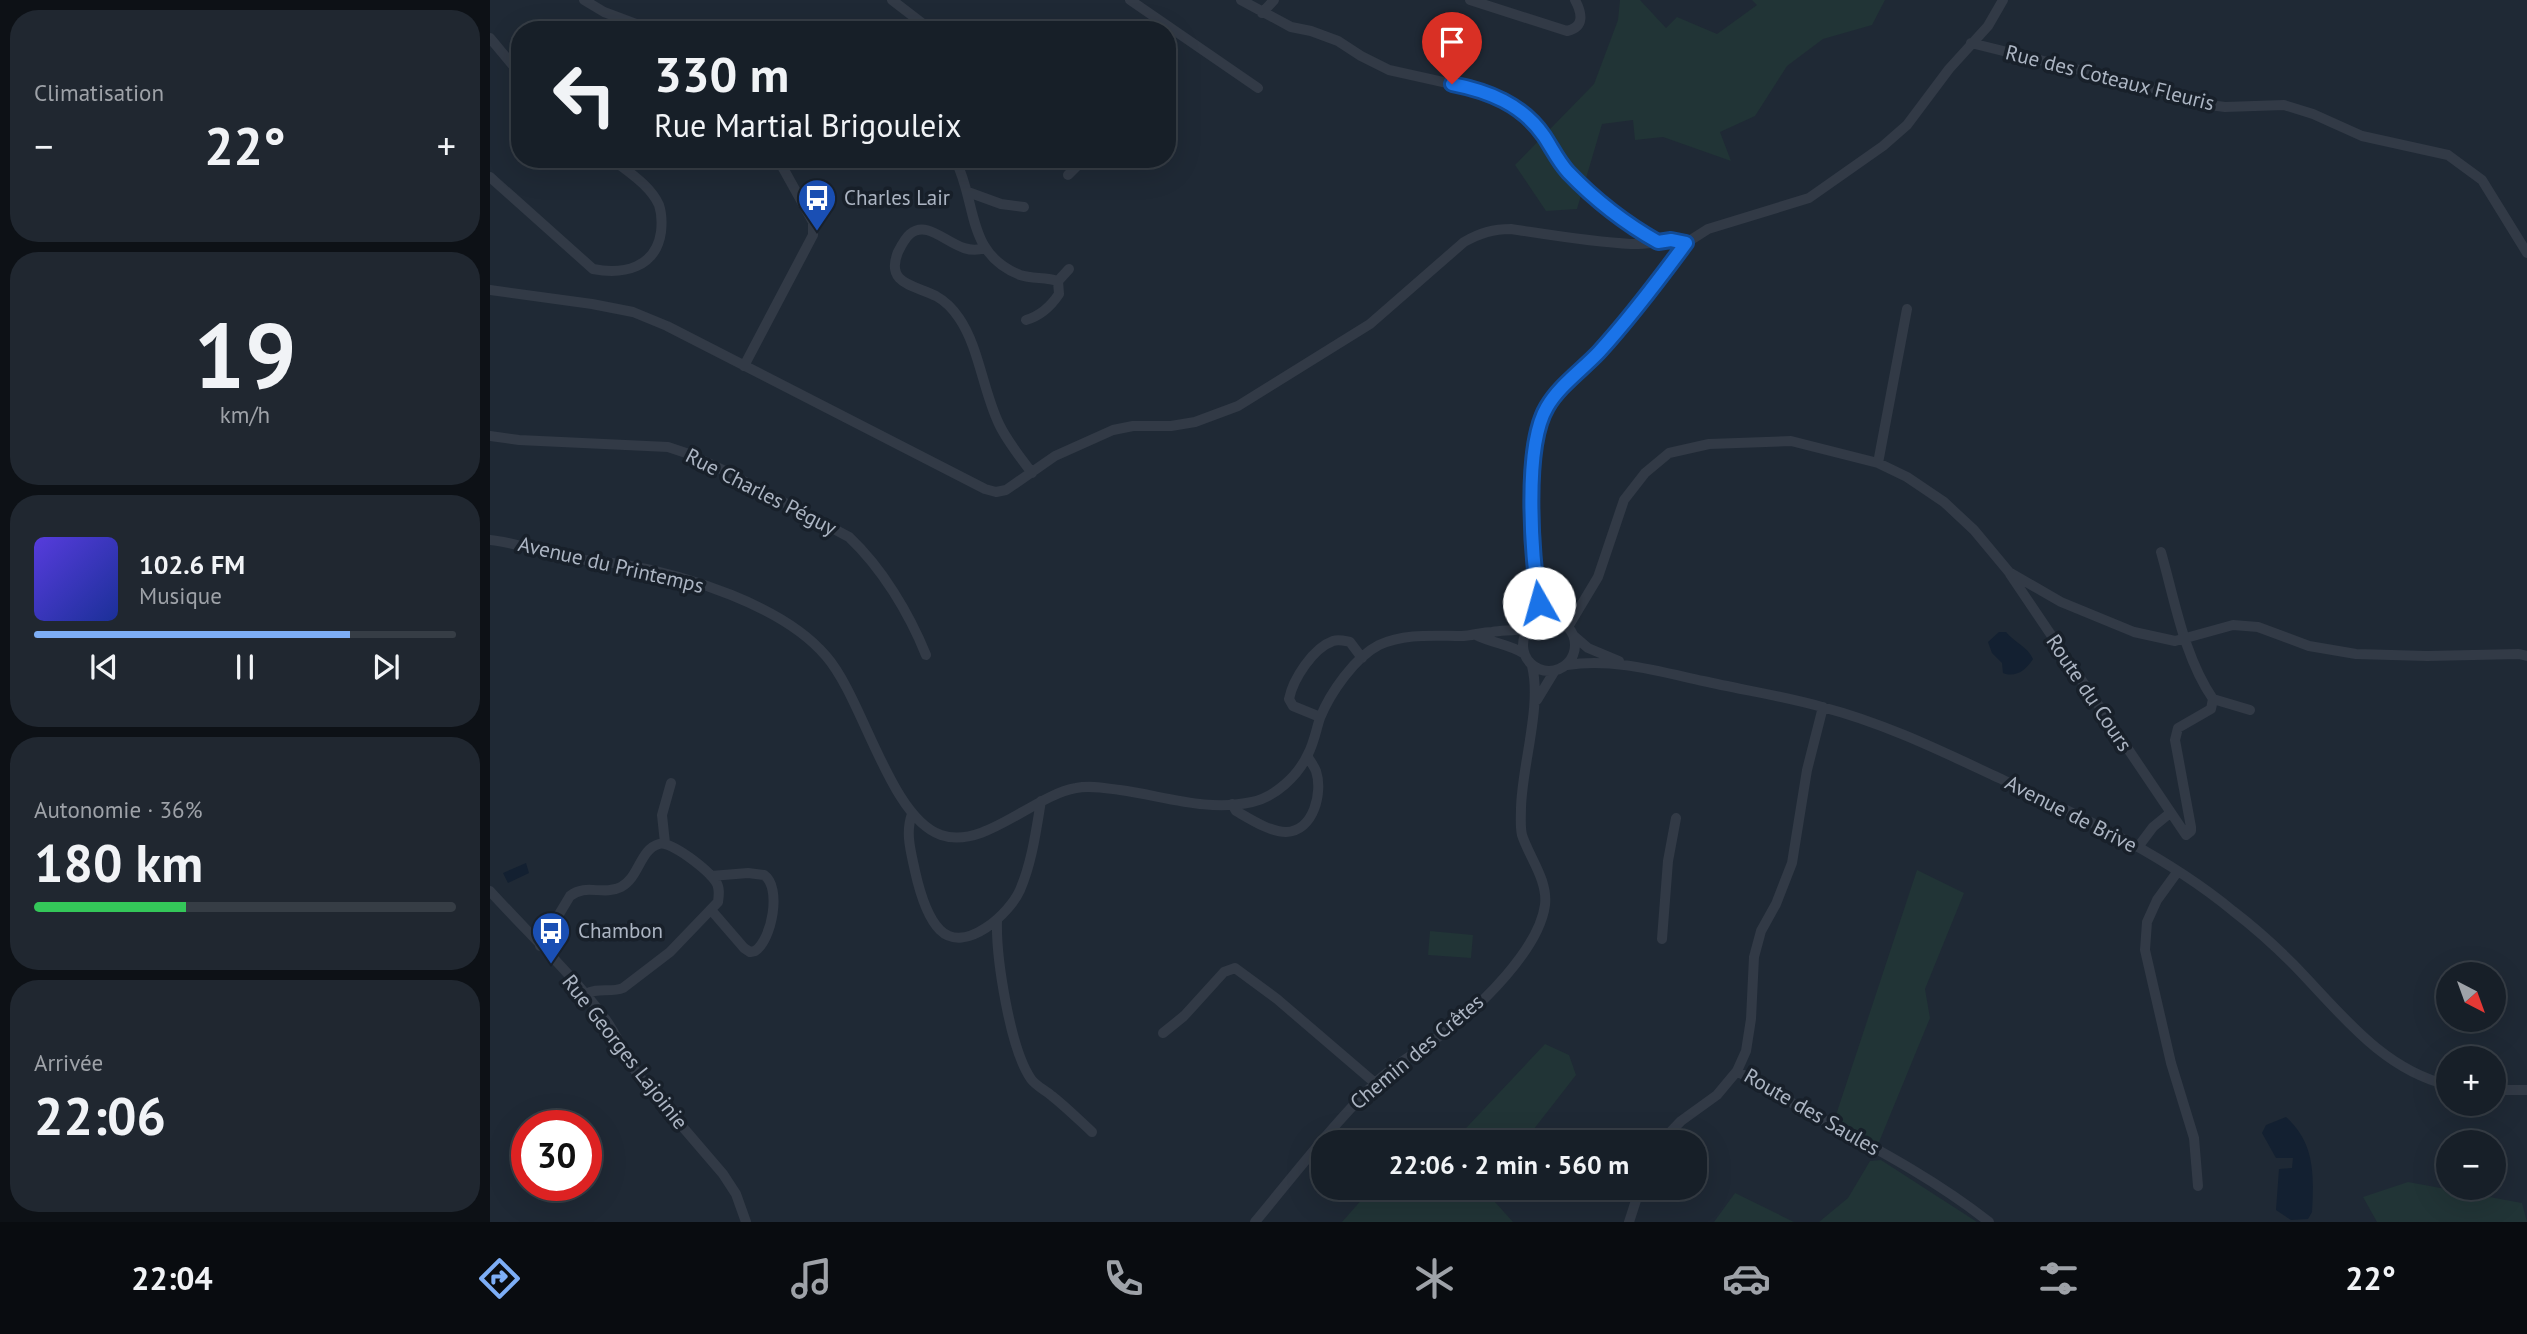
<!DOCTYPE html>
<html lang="fr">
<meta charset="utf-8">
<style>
body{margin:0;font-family:"PT Sans",sans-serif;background:#202730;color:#f1f3f6;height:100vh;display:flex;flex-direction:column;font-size:26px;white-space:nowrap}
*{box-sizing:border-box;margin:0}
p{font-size:23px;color:#9ea2a8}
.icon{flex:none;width:38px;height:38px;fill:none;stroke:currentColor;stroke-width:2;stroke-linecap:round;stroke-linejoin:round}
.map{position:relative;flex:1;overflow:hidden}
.details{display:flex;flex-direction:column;gap:10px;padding:10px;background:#0d1116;width:490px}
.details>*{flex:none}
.guide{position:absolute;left:21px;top:21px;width:665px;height:147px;border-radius:28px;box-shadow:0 7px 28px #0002,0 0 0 2px #363d45;background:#171f28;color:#f1f3f6;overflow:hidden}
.needle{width:46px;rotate:139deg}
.tools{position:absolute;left:1946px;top:962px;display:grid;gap:14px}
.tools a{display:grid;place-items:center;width:70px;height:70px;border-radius:50%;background:#171f28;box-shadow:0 7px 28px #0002,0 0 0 2px #363d45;font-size:35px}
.speed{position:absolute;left:21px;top:1110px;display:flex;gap:14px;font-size:35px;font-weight:700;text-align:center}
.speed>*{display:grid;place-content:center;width:91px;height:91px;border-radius:50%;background:#171f28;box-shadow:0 7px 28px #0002,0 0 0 2px #363d45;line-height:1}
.speed .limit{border:10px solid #d22;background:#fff;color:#111}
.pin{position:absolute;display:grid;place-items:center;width:60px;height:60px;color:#fff;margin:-72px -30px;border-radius:50% 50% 50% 0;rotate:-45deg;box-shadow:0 0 7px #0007}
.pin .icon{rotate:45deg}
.me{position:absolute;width:77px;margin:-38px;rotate:353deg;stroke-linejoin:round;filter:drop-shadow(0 0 5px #0008)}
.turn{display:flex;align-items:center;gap:24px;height:147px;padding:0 28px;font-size:32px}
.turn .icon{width:91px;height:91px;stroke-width:2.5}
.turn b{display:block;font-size:49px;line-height:60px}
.big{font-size:52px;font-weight:700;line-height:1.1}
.details .card{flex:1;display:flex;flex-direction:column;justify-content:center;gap:10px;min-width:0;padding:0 24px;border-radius:28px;background:#202730}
.details .dial{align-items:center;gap:0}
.dial b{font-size:91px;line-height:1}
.song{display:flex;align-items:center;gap:21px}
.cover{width:84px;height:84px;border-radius:10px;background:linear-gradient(135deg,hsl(250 70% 55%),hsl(230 70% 35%))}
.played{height:7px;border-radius:4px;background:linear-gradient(90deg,#7daef6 75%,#363d45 75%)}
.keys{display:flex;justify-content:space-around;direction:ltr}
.heat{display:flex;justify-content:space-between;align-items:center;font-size:38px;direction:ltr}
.charge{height:10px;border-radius:5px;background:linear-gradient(90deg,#34c759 36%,#363d45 0)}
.trip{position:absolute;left:821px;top:1130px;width:396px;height:70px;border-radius:28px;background:#171f28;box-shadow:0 7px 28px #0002,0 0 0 2px #363d45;font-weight:700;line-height:70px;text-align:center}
.tab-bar{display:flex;height:112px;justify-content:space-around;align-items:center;background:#090c10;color:#9ea2a8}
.tab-bar .icon{width:49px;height:49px}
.tab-bar .on{color:#7daef6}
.tab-bar b{font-size:32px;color:#f1f3f6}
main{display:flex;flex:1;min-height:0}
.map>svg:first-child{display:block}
.green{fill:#213436}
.water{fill:#132031}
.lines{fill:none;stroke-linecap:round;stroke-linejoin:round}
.minor{stroke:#323a46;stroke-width:10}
.route-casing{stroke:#114b97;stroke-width:18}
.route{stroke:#1a73e8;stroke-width:12}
.labels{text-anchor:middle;stroke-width:7;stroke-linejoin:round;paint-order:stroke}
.street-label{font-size:21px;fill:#acb5c3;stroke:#18202a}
.poi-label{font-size:21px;fill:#acb5c3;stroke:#18202a;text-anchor:start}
</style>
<main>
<section class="details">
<div class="card"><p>Climatisation</p>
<div class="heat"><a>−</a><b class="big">22°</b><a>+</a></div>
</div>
<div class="card dial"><b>19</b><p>km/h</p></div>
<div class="card">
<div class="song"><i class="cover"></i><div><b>102.6 FM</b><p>Musique</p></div></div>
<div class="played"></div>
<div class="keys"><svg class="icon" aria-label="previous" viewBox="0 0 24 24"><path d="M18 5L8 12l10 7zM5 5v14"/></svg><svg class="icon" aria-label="pause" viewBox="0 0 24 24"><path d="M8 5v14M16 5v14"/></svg><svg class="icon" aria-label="next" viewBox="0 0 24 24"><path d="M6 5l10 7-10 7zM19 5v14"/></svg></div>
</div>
<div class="card"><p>Autonomie · 36%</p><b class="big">180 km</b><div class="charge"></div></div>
<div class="card"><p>Arrivée</p><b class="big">22:06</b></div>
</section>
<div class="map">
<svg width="2037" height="1222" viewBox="0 0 2037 1222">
<rect width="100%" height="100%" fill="#1f2935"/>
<path class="green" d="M1130,0H1150L1176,28L1187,17L1227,34L1267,5L1262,0H1395L1382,25L1333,39L1297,66L1265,116L1230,132L1241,161L1173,137L1145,140L1143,120L1112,124L1087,209L1056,211L1025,165L1104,84L1128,20Z
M1427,870L1474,893L1435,989L1440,1018L1387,1147L1345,1118Z
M940,931L983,935L981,958L938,955Z
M1055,1044L1079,1055L1086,1075L1033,1143H962Z
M1391,1160L1487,1222H1329L1358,1198L1380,1161Z
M1918,1182L2032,1203L2037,1222H1887L1873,1197Z
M882,1188H998L996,1192L1023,1222H852Z
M1245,1193L1304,1222H1224Z"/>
<path class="water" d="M1509,632H1516C1525,643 1537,646 1543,659C1536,670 1526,678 1513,673L1512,663L1502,653L1498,642Z
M36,863L39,873L18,883L13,873Z
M1796,1117C1825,1143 1824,1175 1822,1212L1818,1219L1801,1220L1786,1210L1789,1169L1802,1168L1803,1158H1786L1772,1133L1776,1125Z"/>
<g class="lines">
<path class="minor" d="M94,0L114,12L162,30
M402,0L441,30
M640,0L768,88
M751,0L801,27L821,31L848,41L871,56L899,70L989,90L1023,105L1041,119L1076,170L1134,219L1168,242
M980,0L1077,31C1095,27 1092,13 1085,0
M772,13L784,0
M0,38L30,74
M1481,43L1670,90L1720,105L1735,107L1794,105L1823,114L1872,136L1958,155L1992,180L2037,253
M465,159C488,204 475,253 530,275C542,279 556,277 568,281L569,294C561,306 550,316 536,320
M578,175L594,159
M0,177L103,269C133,275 166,268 171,232C172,223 172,214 169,205C160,185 138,172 122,159
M478,192L511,204L534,207
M494,248C466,259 442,216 420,234C415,238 411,246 408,252C395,284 424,285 446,296C455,301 463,309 469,318C489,347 493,391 509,424C517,441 530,457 542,473
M568,281L579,269
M0,290L102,304L143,312L177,326L495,489L506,492L516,490L565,456L623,430L643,426H681L705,422L748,406L880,324L974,242C990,233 1003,229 1021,229C1061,235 1101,242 1141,244C1160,245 1177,239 1196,243
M254,366L323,235V222L288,159
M0,436L29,440L178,447L199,454L233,470L359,537C392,568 419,613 436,655
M1388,463L1417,309
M0,540C25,542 49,553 74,557C93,561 112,561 131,564C195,575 293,605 336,656C373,698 400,818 451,835C494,850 544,795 586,788C600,785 615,788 630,790C674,796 717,812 762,802C785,797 808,776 818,754C824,743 826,730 830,718C840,693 865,657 889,645C915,633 944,636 971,636C982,636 991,632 1002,632C1015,630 1027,631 1040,627
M1520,574L1696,835L1701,831V827L1685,740L1688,728L1721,709L1723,699C1694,657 1685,601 1671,552
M1033 645a26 26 0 1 1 52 0a26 26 0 1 1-52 0Z
M1052,620L1043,544L1042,469L1046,436L1057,406L1109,352L1141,314L1196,243L1218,229L1319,198L1393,146L1417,125L1459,69L1498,26L1513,0
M1078,627L1108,577L1134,500L1155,473L1179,453L1219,444L1301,441L1388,463L1417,477L1454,502L1484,530L1519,572L1571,602L1644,632L1685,641L1743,625L1768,627L1819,646L1866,654L1937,656L2029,654L2037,656
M986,635C1002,643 1018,644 1033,653
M1084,636L1098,648L1129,661
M1077,665C1123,658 1168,671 1213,681C1253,690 1293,696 1332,707C1394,723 1451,751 1509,778C1590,816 1674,854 1743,911C1764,927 1784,945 1803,964C1849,1011 1891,1069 1958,1085
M1723,699L1760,710
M1047,700L1064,672
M1333,707L1317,770L1302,863L1286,904L1271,931L1264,957L1261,1019L1256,1051L1247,1071C1330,1122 1422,1161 1499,1222
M830,717L803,706L799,699C803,679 823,648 843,641C849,639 855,641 860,642L872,658
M742,804L746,811C760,819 780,832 796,832C824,831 833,792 826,771C824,766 820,761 818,757
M422,814C415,833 421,852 425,871C429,889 437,917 450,930C475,955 520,913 530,890C542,862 546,831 551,801
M175,843L172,815L181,783
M1648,847L1663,827L1680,813
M1688,871L1667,900L1657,922L1655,950L1681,1063L1704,1138L1708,1186
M221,876L258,873L274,875C292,887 282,940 265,951L260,952L254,948L222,911
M0,891C39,934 82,974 116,1020C129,1038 136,1059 149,1076L233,1174L246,1194L256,1222
M507,921C506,958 520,1049 541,1079C546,1086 555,1090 562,1096C576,1107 589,1120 602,1132
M1172,939L1178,861L1186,818
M50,946L80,896C96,883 113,896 131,887C149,878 150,849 169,844C181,840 219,871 226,882C230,888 229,895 228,902L180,952L133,988C121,993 107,987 96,994
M673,1033L694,1016L734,972L745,968L787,999L885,1083
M2004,1090H2037
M1170,1143L1191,1121L1227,1095L1247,1071
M765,1222C804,1175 840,1128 883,1085C904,1064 931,1050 955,1032C991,1006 1049,949 1055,905C1058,880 1039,857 1032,835C1030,827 1031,817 1031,808C1032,765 1052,706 1042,666
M1139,1222L1150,1188"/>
</g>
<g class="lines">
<g class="route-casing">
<path id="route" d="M962,84C998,91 1032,104 1054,136C1062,148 1068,161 1078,172C1104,199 1136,224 1168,242L1181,240L1196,243C1168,281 1140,318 1109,352C1092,370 1069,386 1057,407C1033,447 1042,557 1049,603"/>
</g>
<use href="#route" class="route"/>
</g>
<defs>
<g id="bus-pin" transform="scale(2.0125)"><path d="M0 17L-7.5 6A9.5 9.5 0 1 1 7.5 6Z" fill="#1a4fb4" stroke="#18202a"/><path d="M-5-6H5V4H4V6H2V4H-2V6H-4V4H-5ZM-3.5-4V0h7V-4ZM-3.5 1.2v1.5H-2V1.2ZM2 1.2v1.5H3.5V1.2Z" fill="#fff"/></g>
</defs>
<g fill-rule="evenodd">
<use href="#bus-pin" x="327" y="198"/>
<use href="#bus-pin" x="61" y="931"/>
</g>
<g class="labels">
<g class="street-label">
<text transform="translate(1620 78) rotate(14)" y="7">Rue des Coteaux Fleuris</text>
<text transform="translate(271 492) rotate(27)" y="7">Rue Charles Péguy</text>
<text transform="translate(121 565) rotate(13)" y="7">Avenue du Printemps</text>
<text transform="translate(1599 693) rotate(56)" y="7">Route du Cours</text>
<text transform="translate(1581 814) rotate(27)" y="7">Avenue de Brive</text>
<text transform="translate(135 1052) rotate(52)" y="7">Rue Georges Lajoinie</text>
<text transform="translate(927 1052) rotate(-40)" y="7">Chemin des Crêtes</text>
<text transform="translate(1322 1112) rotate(30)" y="7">Route des Saules</text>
</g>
<g class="poi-label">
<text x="354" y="205">Charles Lair</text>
<text x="88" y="938">Chambon</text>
</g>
</g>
</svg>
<div class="tools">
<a><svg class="needle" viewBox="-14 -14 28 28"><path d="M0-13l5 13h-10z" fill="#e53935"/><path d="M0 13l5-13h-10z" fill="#9ea2a8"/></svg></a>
<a>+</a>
<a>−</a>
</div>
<div class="speed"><div class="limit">30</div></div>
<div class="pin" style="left:962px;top:84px;background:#d93025"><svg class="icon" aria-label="arrive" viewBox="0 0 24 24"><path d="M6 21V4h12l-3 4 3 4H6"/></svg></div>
<svg class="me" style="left:1049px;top:603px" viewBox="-20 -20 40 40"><circle r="19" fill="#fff"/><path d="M0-13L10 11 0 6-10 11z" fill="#1a73e8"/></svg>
<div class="trip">22:06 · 2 min · 560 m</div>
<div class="guide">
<div class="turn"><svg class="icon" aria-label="left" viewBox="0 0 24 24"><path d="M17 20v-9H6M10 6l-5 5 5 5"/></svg><div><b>330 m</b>Rue Martial Brigouleix</div></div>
</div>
</div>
</main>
<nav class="tab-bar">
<b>22:04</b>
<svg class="icon on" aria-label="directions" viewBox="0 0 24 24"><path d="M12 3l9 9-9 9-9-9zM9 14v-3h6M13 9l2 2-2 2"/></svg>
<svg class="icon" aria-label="music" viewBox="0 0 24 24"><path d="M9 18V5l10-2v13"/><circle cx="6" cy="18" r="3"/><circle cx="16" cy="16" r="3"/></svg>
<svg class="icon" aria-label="phone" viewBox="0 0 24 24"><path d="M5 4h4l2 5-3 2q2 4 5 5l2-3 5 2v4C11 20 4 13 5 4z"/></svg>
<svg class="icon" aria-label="climate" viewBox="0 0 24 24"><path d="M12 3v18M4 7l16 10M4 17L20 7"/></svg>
<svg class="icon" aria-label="car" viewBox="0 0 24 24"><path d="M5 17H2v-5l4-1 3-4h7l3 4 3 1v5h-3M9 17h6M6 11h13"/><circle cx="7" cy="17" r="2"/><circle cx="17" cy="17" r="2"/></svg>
<svg class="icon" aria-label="filters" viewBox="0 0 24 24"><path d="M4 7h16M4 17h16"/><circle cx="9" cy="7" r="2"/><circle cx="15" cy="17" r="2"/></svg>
<b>22°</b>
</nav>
